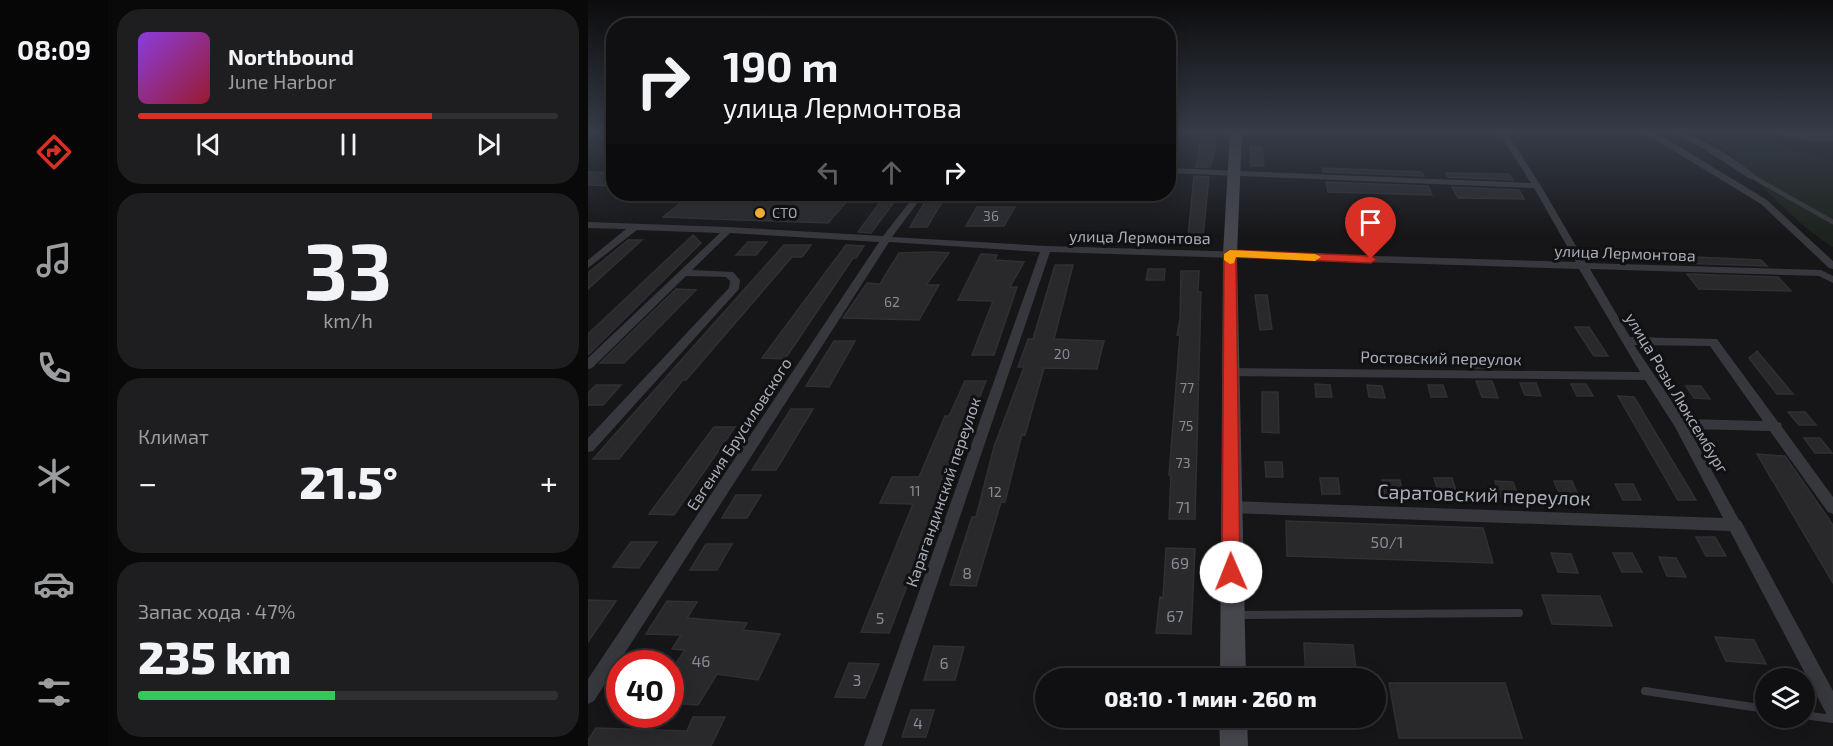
<!DOCTYPE html>
<html lang="ru">
<meta charset="utf-8">
<style>
body{margin:0;font-family:"Exo 2",sans-serif;background:#1e1e20;color:#f1f3f6;height:100vh;display:flex;flex-direction:column;font-size:22px;white-space:nowrap}
*{box-sizing:border-box;margin:0}
p{font-size:20px;color:#9c9d9f}
.icon{flex:none;width:33px;height:33px;fill:none;stroke:currentColor;stroke-width:2;stroke-linecap:round;stroke-linejoin:round}
.map{position:relative;flex:1;overflow:hidden}
.details{display:flex;flex-direction:column;gap:9px;padding:9px;background:#09090a;width:480px}
.details>*{flex:none}
.banner{position:absolute;left:18px;top:18px;width:570px;height:183px;border-radius:24px;box-shadow:0 3px 15px #0003,0 0 0 2px #303032;background:#101012;color:#f1f3f6;overflow:hidden}
.controls{position:absolute;left:1167px;top:668px;display:grid;gap:12px}
.controls a{display:grid;place-items:center;width:60px;height:60px;border-radius:50%;background:#101012;box-shadow:0 3px 15px #0003,0 0 0 2px #303032;font-size:30px}
.speed{position:absolute;left:18px;top:650px;display:flex;gap:12px;font-size:30px;font-weight:700;text-align:center}
.speed>*{display:grid;place-content:center;width:78px;height:78px;border-radius:50%;background:#101012;box-shadow:0 3px 15px #0003,0 0 0 2px #303032;line-height:1}
.speed .limit{border:9px solid #d22;background:#fff;color:#111}
.pin{position:absolute;display:grid;place-items:center;width:51px;height:51px;color:#fff;margin:-62px -26px;border-radius:50% 50% 50% 0;rotate:-45deg;box-shadow:0 0 6px #0007}
.pin .icon{rotate:45deg}
.me{position:absolute;width:66px;margin:-33px;rotate:359deg;stroke-linejoin:round;filter:drop-shadow(0 0 4px #0008)}
.turn{display:flex;align-items:center;gap:21px;height:126px;padding:0 18px;font-size:27px}
.turn .icon{width:78px;height:78px;stroke-width:2.5}
.turn b{display:block;font-size:42px;line-height:51px}
.lanes{display:flex;align-items:center;height:57px;padding:0 18px;background:#0003;justify-content:center;gap:30px;direction:ltr}
.lanes .off{opacity:.35}
.big{font-size:45px;font-weight:800;line-height:1.1}
.details .card{flex:1;display:flex;flex-direction:column;justify-content:center;gap:9px;min-width:0;padding:0 21px;border-radius:24px;background:#1e1e20}
.details .dial{align-items:center;gap:0}
.dial b{font-size:78px;line-height:1}
.song{display:flex;align-items:center;gap:18px}
.cover{width:72px;height:72px;border-radius:9px;background:linear-gradient(135deg,hsl(270 70% 55%),hsl(350 70% 35%))}
.played{height:6px;border-radius:3px;background:linear-gradient(90deg,#d93025 70%,#303032 70%)}
.keys{display:flex;justify-content:space-around;direction:ltr}
.heat{display:flex;justify-content:space-between;align-items:center;font-size:33px;direction:ltr}
.charge{height:9px;border-radius:4px;background:linear-gradient(90deg,#34c759 47%,#303032 0)}
.trip{position:absolute;left:447px;top:668px;width:351px;height:60px;border-radius:30px;background:#101012;box-shadow:0 3px 15px #0003,0 0 0 2px #303032;font-weight:800;line-height:60px;text-align:center}
main{display:flex;flex:1;min-height:0}
.menu{display:flex;flex-direction:column;width:108px;justify-content:space-around;align-items:center;background:#060607;color:#9c9d9f}
.menu .icon{width:42px;height:42px}
.menu .selected{color:#d93025}
.menu b{font-size:27px;color:#f1f3f6}
.map>svg:first-child{display:block}
.green{fill:#1c231d}
.water{fill:#2c353c}
.building{fill:#29292c;stroke:#303034;stroke-width:1.5}
.lines{fill:none;stroke-linecap:round;stroke-linejoin:round}
.lane-far1{stroke:#37383d;stroke-width:4.5}
.lane{stroke:#37383d;stroke-width:8}
.street{fill:#37383d;fill-rule:evenodd}
.secondary{fill:#45474d;fill-rule:evenodd}
.route{fill:#d93025;stroke:#8d1f18;stroke-width:1.5}
.slow{fill:#f59e0b}
.poi-dot{fill:#f2b134;stroke:#111113;stroke-width:2}
.labels{text-anchor:middle;stroke-width:6;stroke-linejoin:round;paint-order:stroke}
.far-poi-label{font-size:14px;fill:#a8adb8;stroke:#111113;text-anchor:start}
.number-label{font-size:14px;fill:#888b94}
.street-label{font-size:16px;fill:#a8adb8;stroke:#111113}
.near-number-label{font-size:16px;fill:#888b94}
.near-street-label{font-size:20px;fill:#a8adb8;stroke:#111113}
</style>
<main>
<nav class="menu">
<b>08:09</b>
<svg class="icon selected" aria-label="directions" viewBox="0 0 24 24"><path d="M12 3l9 9-9 9-9-9zM9 14v-3h6M13 9l2 2-2 2"/></svg>
<svg class="icon" aria-label="music" viewBox="0 0 24 24"><path d="M9 18V5l10-2v13"/><circle cx="6" cy="18" r="3"/><circle cx="16" cy="16" r="3"/></svg>
<svg class="icon" aria-label="phone" viewBox="0 0 24 24"><path d="M5 4h4l2 5-3 2q2 4 5 5l2-3 5 2v4C11 20 4 13 5 4z"/></svg>
<svg class="icon" aria-label="climate" viewBox="0 0 24 24"><path d="M12 3v18M4 7l16 10M4 17L20 7"/></svg>
<svg class="icon" aria-label="car" viewBox="0 0 24 24"><path d="M5 17H2v-5l4-1 3-4h7l3 4 3 1v5h-3M9 17h6M6 11h13"/><circle cx="7" cy="17" r="2"/><circle cx="17" cy="17" r="2"/></svg>
<svg class="icon" aria-label="filters" viewBox="0 0 24 24"><path d="M4 7h16M4 17h16"/><circle cx="9" cy="7" r="2"/><circle cx="15" cy="17" r="2"/></svg>
</nav>
<section class="details">
<div class="card">
<div class="song"><i class="cover"></i><div><b>Northbound</b><p>June Harbor</p></div></div>
<div class="played"></div>
<div class="keys"><svg class="icon" aria-label="previous" viewBox="0 0 24 24"><path d="M18 5L8 12l10 7zM5 5v14"/></svg><svg class="icon" aria-label="pause" viewBox="0 0 24 24"><path d="M8 5v14M16 5v14"/></svg><svg class="icon" aria-label="next" viewBox="0 0 24 24"><path d="M6 5l10 7-10 7zM19 5v14"/></svg></div>
</div>
<div class="card dial"><b>33</b><p>km/h</p></div>
<div class="card"><p>Климат</p>
<div class="heat"><a>−</a><b class="big">21.5°</b><a>+</a></div>
</div>
<div class="card"><p>Запас хода · 47%</p><b class="big">235 km</b><div class="charge"></div></div>
</section>
<div class="map">
<svg width="1245" height="746" viewBox="0 0 1245 746">
<rect width="100%" height="100%" fill="#161618"/>
<path class="green" d="M1156,134L1245,161V247C1200,220 1167,174 1127,140Z"/>
<path class="water" d="M1168,131H1245V142L1219,141Z"/>
<path class="building" d="M613,137H626L628,148L622,167H608Z
M662,147H674L676,166H663Z
M735,168L834,172L836,176L735,172Z
M0,172L26,173V186L0,185Z
M858,173L921,174L925,180L860,177Z
M606,176L621,177L615,236H600Z
M738,182L840,186L844,195L740,192Z
M864,187L931,190L936,199L870,198Z
M104,194H122L120,195L260,200L240,223L75,217Z
M298,194H312L283,233L270,232Z
M337,202H354L339,227H322Z
M389,207H427L416,226H378Z
M105,235L113,243L0,355V334Z
M40,240H54L0,289V273Z
M160,242H179L168,255H148Z
M196,245H223L214,257H204L98,380H95L31,459H5Z
M258,245L276,246L268,258H265L197,359L174,358Z
M344,252L361,253L338,285H351L331,320L255,318L279,283L292,284L311,253Z
M393,254L409,255L407,260L436,262L422,287H429L406,355H384L405,301L370,300Z
M1084,256L1173,260L1179,266L1090,263Z
M467,265H485L466,339L516,341L509,369L456,368L437,435L434,434L417,502H413L388,586L362,585L384,517H388L406,447L436,367H430L440,339H445Z
M560,269H577L576,280H558Z
M593,271H611L610,292H613L607,519H581L583,475H581L592,335H589L592,319Z
M1099,274L1190,277L1203,291L1111,289Z
M88,289L108,290L36,363H12Z
M667,295H679L684,329L672,330Z
M987,327H1001L1020,356H1006Z
M246,341H267L241,387L218,386Z
M1169,351L1195,382L1205,394H1189L1161,358Z
M880,355H895L899,368H884Z
M377,381H398L301,633L273,632L325,504L292,503L304,477H331L357,416H361Z
M888,381H904L910,398L894,397Z
M932,383H948L953,396L937,395Z
M727,384L742,385L744,397H728Z
M983,384H998L1005,396H989Z
M8,385H33L15,405H0V393Z
M779,385L794,386L797,398L781,397Z
M840,385H855L859,397H843Z
M1098,386H1113L1122,399L1106,398Z
M674,392H690L691,433L674,432Z
M1030,396L1046,397L1108,500H1090Z
M203,409H225L188,470H164Z
M1200,412H1217L1228,425H1211Z
M126,427H147L86,515L61,514Z
M1216,438H1232L1244,453H1227Z
M1169,454L1197,456L1245,525V583Z
M677,462H694L695,477H678Z
M732,478H750L752,494H734Z
M846,478H864L869,494H851Z
M794,480H812L815,496H797Z
M907,481L925,482L931,498L912,497Z
M966,481H984L991,497H973Z
M1027,484H1045L1053,500H1035Z
M148,495H173L159,518H134Z
M698,521L895,528L905,563L699,556Z
M1108,537H1127L1138,556H1118Z
M43,542H69L51,568L25,567Z
M118,544H144L129,570H102Z
M578,548L607,549L603,634L568,633L572,597L575,598Z
M963,553L983,554L990,573L970,572Z
M1025,553H1044L1054,572H1034Z
M1071,557L1088,558L1098,577L1079,576Z
M954,595L1012,596L1024,626L964,624Z
M0,600L28,601L0,642Z
M79,601L109,602L99,618L159,623L155,630L192,634L170,680L129,674L110,705L82,703V672L97,650L84,649L93,635L58,634Z
M1127,637L1166,640L1178,664L1138,661Z
M716,643L765,645L769,678H718Z
M346,646L376,647L367,680H336Z
M261,663L291,664L277,698L247,697Z
M801,683H917L934,738H811Z
M323,710H346L338,737H314Z
M105,717H137L123,746H0V740L8,728L99,731Z"/>
<g class="lines">
<path class="lane-far1" d="M22,137L26,135
M1165,177L1245,222"/>
<path class="lane" d="M651,615L931,613
M1057,691L1178,709
M1216,715L1245,719"/>
<path class="street" d="M910,131H918L953,186L998,263L1233,270L1245,276V283L1231,276L1002,269L1042,337L1129,339L1190,422L1193,423L1194,427L1245,497V514L1240,512L1182,431L1101,429L1151,520L1153,521L1245,691V718L1239,715L1142,531L642,513L637,511L635,507L637,503L642,501L1135,518L1087,427L1057,380L643,376L637,372L643,368L1052,372L991,269L462,252L294,746H276L452,252L301,242L6,701L0,704V679L291,242L142,233L104,270L145,272L152,280L151,289L5,451L0,452V438L141,288L142,281L138,277L98,276L4,368L0,369V358L132,233L49,230L0,268V260L38,229L0,228V222L140,227L295,236L328,194H336L304,237L458,246L988,262L946,188L580,173V168L943,183ZM1046,345L1122,346L1175,421L1096,419Z
M1048,131H1060L1074,136L1179,200L1245,261V269L1241,268L1173,204L1068,140Z
M1081,131C1104,131 1153,161 1169,177L1162,179L1116,149Z"/>
<path class="secondary" d="M642,131H654L649,254L658,678H632L635,254Z
M631,717H659L660,746H632Z"/>
</g>
<linearGradient id="sky" x2="0" y2="1"><stop stop-color="#0c0c0d"/><stop offset="0.56" stop-color="#363c48"/><stop offset="1" stop-color="#363c48" stop-opacity="0"/></linearGradient>
<rect width="1245" height="236" fill="url(#sky)"/>
<path class="route" d="M642,250L783,256L789,259L783,263L648,257L652,572L649,577L643,580L637,577L634,572L636,254Z"/>
<path class="slow" d="M642,250L727,254L733,257L727,261L648,257L646,263L642,264L636,260V254Z"/>
<circle class="poi-dot" cx="172" cy="213" r="6"/>
<g class="labels">
<g class="far-poi-label">
<text x="184" y="218">СТО</text>
</g>
<g class="number-label">
<text x="403" y="221">36</text>
<text x="304" y="307">62</text>
<text x="474" y="359">20</text>
<text x="599" y="393">77</text>
<text x="598" y="431">75</text>
<text x="595" y="468">73</text>
<text x="327" y="496">11</text>
<text x="407" y="497">12</text>
</g>
<g class="street-label">
<text transform="translate(552 237) rotate(1)" y="6">улица Лермонтова</text>
<text transform="translate(1037 253) rotate(2)" y="6">улица Лермонтова</text>
<text transform="translate(853 358) rotate(1)" y="6">Ростовский переулок</text>
<text transform="translate(1089 393) rotate(59)" y="6">улица Розы Люксембург</text>
<text transform="translate(151 434) rotate(-57)" y="6">Евгения Брусиловского</text>
<text transform="translate(355 492) rotate(-71)" y="6">Карагандинский переулок</text>
</g>
<g class="near-number-label">
<text x="595" y="513">71</text>
<text x="799" y="548">50/1</text>
<text x="592" y="569">69</text>
<text x="379" y="579">8</text>
<text x="587" y="622">67</text>
<text x="292" y="624">5</text>
<text x="113" y="667">46</text>
<text x="356" y="669">6</text>
<text x="269" y="686">3</text>
<text x="330" y="729">4</text>
</g>
<g class="near-street-label">
<text transform="translate(896 495) rotate(2)" y="7">Саратовский переулок</text>
</g>
</g>
</svg>
<div class="controls">
<a><svg class="icon" aria-label="layers" viewBox="0 0 24 24"><path d="M12 4l9 5-9 5-9-5zM3 14l9 5 9-5"/></svg></a>
</div>
<div class="speed"><div class="limit">40</div></div>
<div class="pin" style="left:783px;top:259px;background:#d93025"><svg class="icon" aria-label="arrive" viewBox="0 0 24 24"><path d="M6 21V4h12l-3 4 3 4H6"/></svg></div>
<svg class="me" style="left:643px;top:572px" viewBox="-20 -20 40 40"><circle r="19" fill="#fff"/><path d="M0-13L10 11 0 6-10 11z" fill="#d93025"/></svg>
<div class="trip">08:10 · 1 мин · 260 m</div>
<div class="banner">
<div class="turn"><svg class="icon" aria-label="right" viewBox="0 0 24 24"><path d="M7 20v-9h11M14 6l5 5-5 5"/></svg><div><b>190 m</b>улица Лермонтова</div></div>
<div class="lanes"><svg class="icon off" aria-label="left" viewBox="0 0 24 24"><path d="M17 20v-9H6M10 6l-5 5 5 5"/></svg><svg class="icon off" aria-label="ahead" viewBox="0 0 24 24"><path d="M12 20V5M6 11l6-6 6 6"/></svg><svg class="icon" aria-label="right" viewBox="0 0 24 24"><path d="M7 20v-9h11M14 6l5 5-5 5"/></svg></div>
</div>
</div>
</main>
